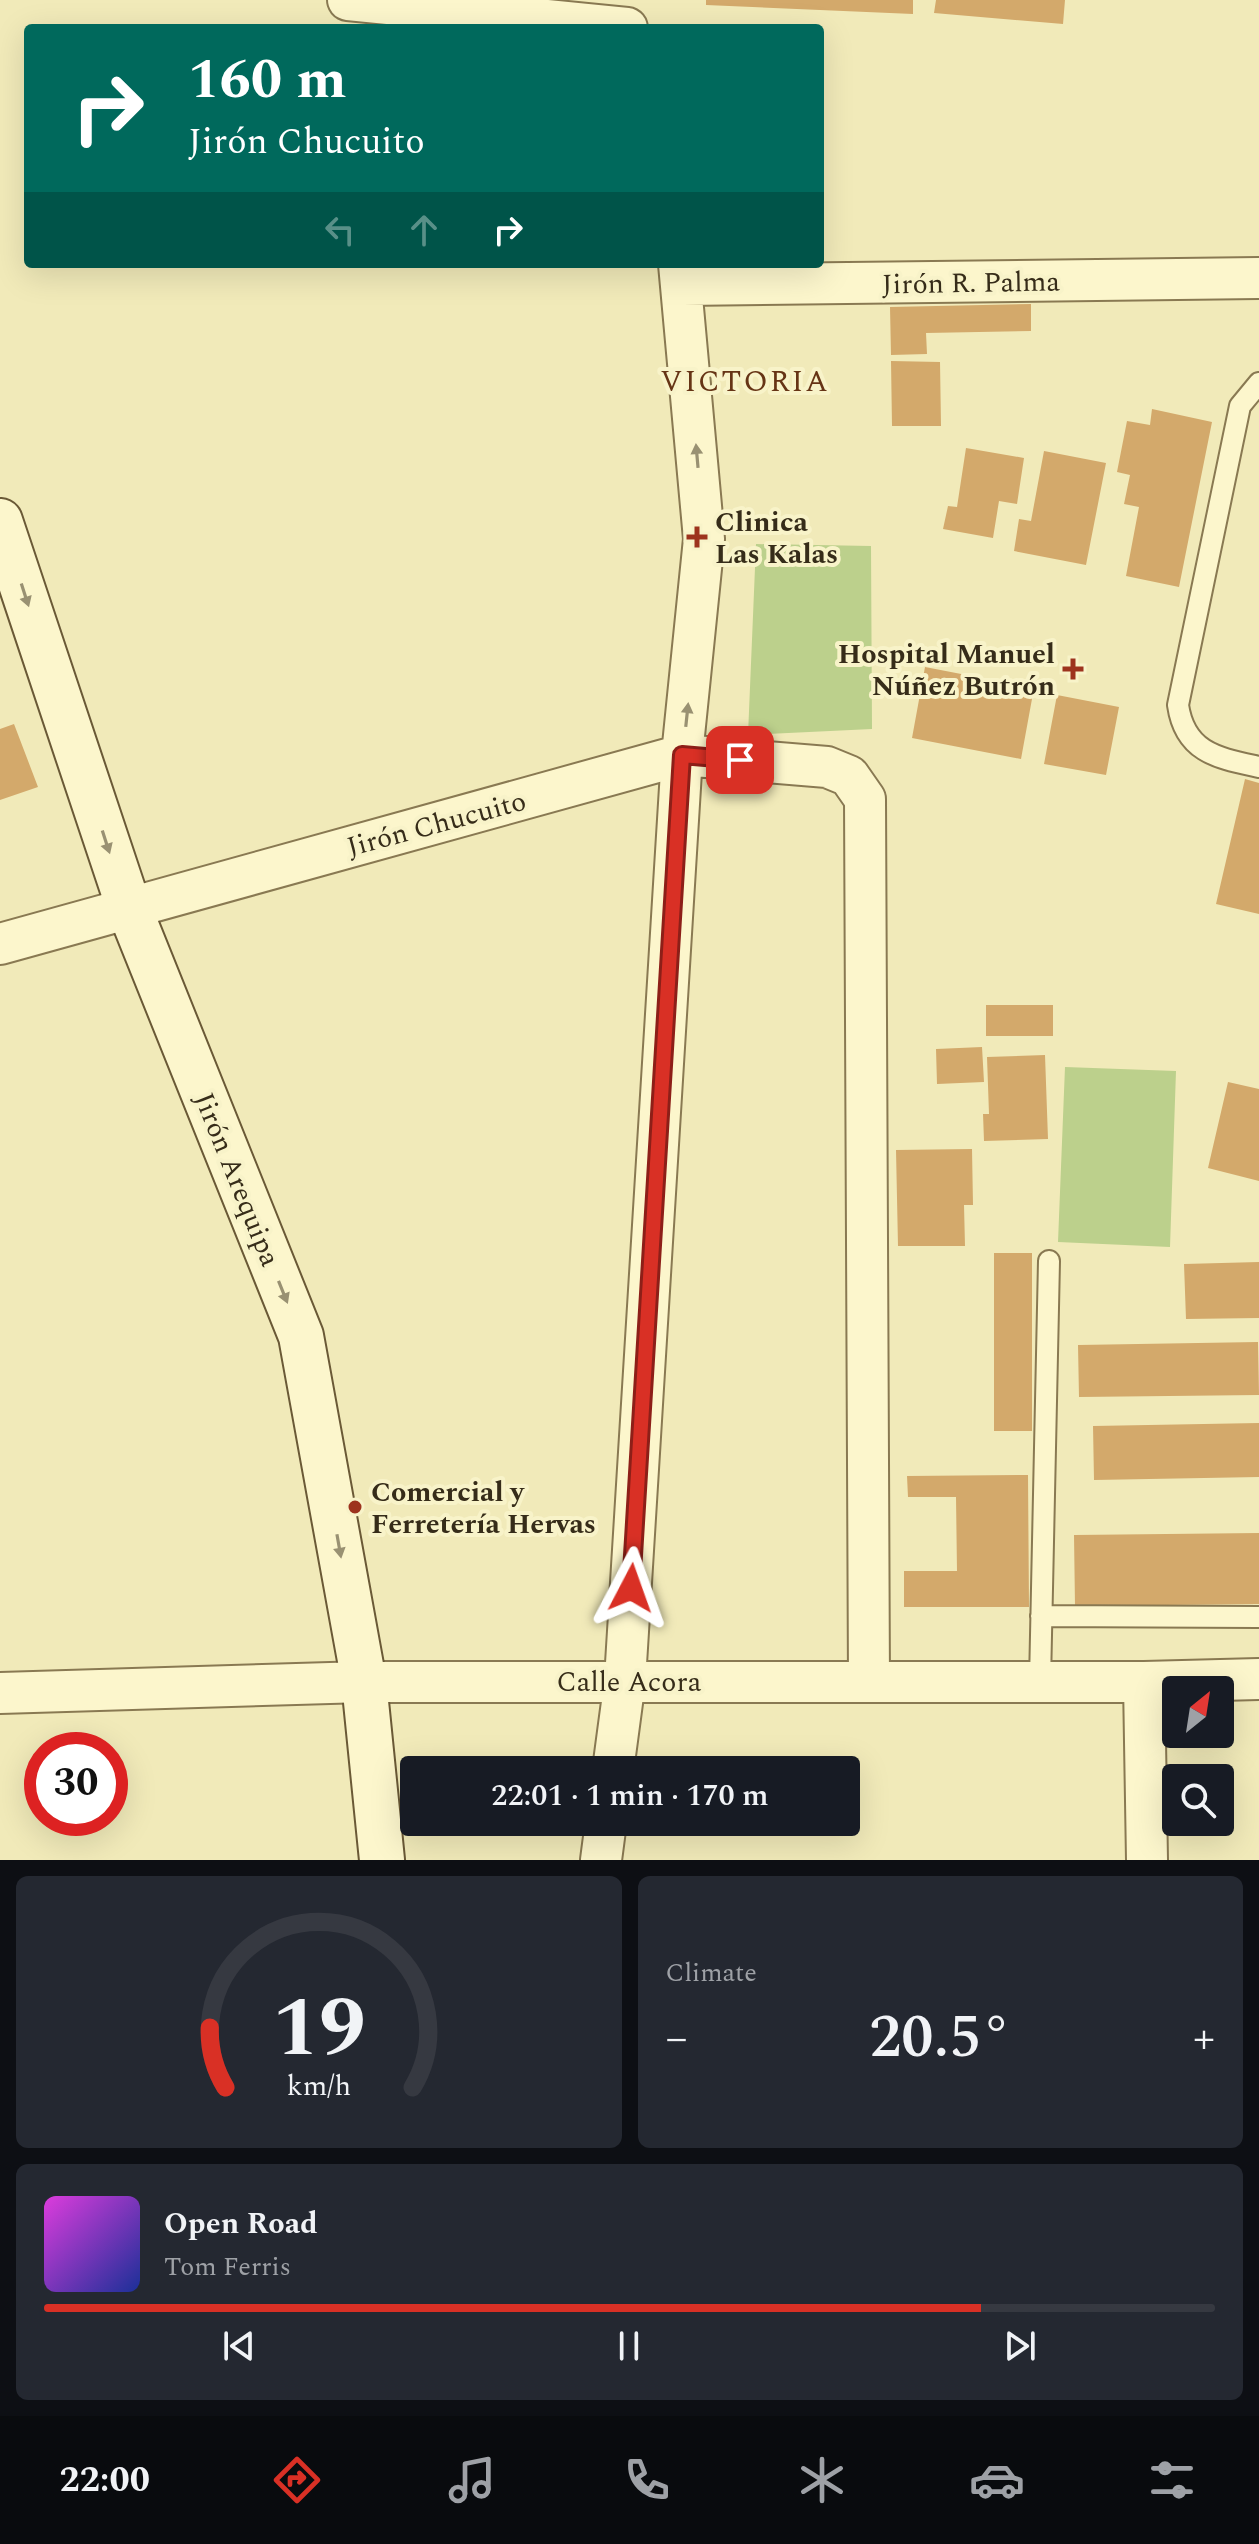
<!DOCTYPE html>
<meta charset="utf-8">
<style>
body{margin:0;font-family:Spectral,serif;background:#242831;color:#f1f3f6;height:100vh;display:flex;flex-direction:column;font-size:30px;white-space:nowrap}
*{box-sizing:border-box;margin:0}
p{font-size:26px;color:#9ea1a6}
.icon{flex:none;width:44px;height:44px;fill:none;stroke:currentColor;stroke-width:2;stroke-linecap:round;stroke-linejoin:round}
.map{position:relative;height:1860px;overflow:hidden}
.sheet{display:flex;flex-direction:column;gap:16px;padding:16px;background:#0d0f14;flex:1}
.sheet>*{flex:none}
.banner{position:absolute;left:24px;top:24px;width:800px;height:244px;border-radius:8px;box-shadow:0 8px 32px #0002;background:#00695c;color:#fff;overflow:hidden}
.needle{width:52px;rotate:30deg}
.buttons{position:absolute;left:1162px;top:1676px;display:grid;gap:16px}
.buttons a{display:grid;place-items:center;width:72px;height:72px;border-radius:8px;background:#171b24;box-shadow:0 8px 32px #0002;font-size:40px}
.speed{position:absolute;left:24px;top:1732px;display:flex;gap:16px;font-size:40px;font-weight:700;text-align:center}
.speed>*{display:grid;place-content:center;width:104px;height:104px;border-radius:50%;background:#171b24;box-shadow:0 8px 32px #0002;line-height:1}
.speed .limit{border:12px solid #d22;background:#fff;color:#111}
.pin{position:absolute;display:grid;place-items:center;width:68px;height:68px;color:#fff;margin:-34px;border-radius:16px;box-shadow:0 4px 12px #0006}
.me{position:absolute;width:88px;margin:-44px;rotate:4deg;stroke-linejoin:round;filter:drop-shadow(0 0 6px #0008)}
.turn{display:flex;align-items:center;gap:28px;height:168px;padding:0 32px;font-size:36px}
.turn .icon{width:104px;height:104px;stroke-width:2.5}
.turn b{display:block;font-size:56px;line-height:68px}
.lanes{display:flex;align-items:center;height:76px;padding:0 32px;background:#0003;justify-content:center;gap:40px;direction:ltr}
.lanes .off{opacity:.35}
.big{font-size:60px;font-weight:600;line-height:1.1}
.sheet .widget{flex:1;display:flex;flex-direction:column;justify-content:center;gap:12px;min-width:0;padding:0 28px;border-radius:12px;background:#242831}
.sheet .dial{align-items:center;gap:0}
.dial svg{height:208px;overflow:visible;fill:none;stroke:#363941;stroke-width:7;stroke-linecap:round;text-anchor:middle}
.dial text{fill:#f1f3f6;stroke:none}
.song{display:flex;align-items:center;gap:24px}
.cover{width:96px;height:96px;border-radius:12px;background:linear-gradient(135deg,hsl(300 70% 55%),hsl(230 70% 35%))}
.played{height:8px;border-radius:4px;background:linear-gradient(90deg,#d93025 80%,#363941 80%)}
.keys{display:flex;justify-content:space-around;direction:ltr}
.heat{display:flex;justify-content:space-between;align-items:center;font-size:44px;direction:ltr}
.sheet .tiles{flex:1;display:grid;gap:16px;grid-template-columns:1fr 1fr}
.widget:last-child{grid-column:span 2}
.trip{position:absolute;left:400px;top:1756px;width:460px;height:80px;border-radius:8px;background:#171b24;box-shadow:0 8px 32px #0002;font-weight:600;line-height:80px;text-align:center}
.dock{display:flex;height:128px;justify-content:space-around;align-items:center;background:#090b0e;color:#9ea1a6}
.dock .icon{width:56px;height:56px}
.dock .on{color:#d93025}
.dock b{font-size:36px;color:#f1f3f6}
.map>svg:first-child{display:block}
.green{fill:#bcd08c}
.building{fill:#d3a96b}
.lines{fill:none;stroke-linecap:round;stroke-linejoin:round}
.lane-casing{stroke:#897952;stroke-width:24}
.street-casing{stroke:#897952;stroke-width:44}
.secondary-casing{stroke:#6a5936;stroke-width:48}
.lane{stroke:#fcf6cc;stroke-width:20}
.street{stroke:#fcf6cc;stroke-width:40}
.secondary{stroke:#fcf6cc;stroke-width:44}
.oneway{fill:#999172}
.route-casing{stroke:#8d1f18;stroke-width:20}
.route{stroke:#d93025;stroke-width:14}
.poi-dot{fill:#9d331d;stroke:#f8f3c9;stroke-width:3}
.labels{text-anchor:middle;stroke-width:8;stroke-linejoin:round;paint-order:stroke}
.street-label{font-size:28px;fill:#362c19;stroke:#f8f3c9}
.poi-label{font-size:28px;font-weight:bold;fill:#362c19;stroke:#f8f3c9;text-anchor:start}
.neighbourhood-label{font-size:30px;letter-spacing:2px;fill:#663415;stroke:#f8f3c9}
</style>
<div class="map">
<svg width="1259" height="1860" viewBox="0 0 1259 1860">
<rect width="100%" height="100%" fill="#f1eab9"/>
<path class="green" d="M756,544L871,546L872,729L748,735Z
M1065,1067L1176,1071L1170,1247L1058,1242Z"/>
<path class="building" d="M706,0H913V14L706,5Z
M936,0H1065L1063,24L934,13Z
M1031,304V331L926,333L927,354L891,355L890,307Z
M891,361L940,362L941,426H892Z
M1152,409L1212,422L1179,587L1126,576L1139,507L1124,504L1130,475L1117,472L1127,421L1150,425Z
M966,448L1024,458L1017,504L999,501L993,538L943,529L948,506L957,507Z
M1044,451L1106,463L1086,565L1014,551L1019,519L1031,521Z
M925,667L1034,688L1021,759L912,738Z
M1057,695L1119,707L1106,775L1044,764Z
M14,724L38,787L0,800V729Z
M1245,779L1259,783V914L1216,904Z
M986,1005H1053V1036H986Z
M982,1047L984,1082L937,1084L936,1049Z
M1045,1055L1048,1139L984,1141L983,1114H989L987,1057Z
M1228,1082L1259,1089V1181L1208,1168Z
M972,1149L973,1205H964L965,1246H898L896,1150Z
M994,1253H1032V1431H994Z
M1259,1262V1318L1186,1319L1184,1264Z
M1258,1342L1259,1395L1079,1397L1078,1345Z
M1259,1423V1477L1094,1480L1093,1426Z
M1028,1475L1029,1607H904V1571H957L956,1497H908L907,1476Z
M1259,1533V1604L1075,1606L1074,1535Z"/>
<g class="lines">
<g class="lane-casing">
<path id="lane" d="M1259,383L1240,406L1178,705C1185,753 1218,758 1259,767
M1041,1616L1259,1617
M1040,1682L1049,1261"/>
</g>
<g class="street-casing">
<path id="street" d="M348,0L627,28
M683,285L1259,278
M0,944L682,755L827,767L849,776L865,799L869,1682
M1144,1682L1147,1860
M0,1693L364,1682H1144L1259,1679
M613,1770L625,1680L682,755L704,539L679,264
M601,1860L606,1822"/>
</g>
<g class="secondary-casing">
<path id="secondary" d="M0,521L129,908L301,1336L364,1682L382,1860"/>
</g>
<use href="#lane" class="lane"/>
<use href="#street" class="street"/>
<use href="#secondary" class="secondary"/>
</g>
<defs><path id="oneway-solid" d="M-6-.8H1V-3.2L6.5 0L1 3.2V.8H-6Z" transform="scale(2)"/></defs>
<g class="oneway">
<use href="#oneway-solid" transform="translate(697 456) rotate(-95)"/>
<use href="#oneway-solid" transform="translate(25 595) rotate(72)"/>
<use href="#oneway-solid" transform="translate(687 715) rotate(-84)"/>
<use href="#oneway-solid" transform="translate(106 842) rotate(72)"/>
<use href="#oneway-solid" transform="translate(283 1292) rotate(68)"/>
<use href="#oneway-solid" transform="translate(339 1546) rotate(80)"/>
</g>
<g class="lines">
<g class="route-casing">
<path id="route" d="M631,1588L682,755L740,760"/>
</g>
<use href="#route" class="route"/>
</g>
<g class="poi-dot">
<path d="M693 525h8v8h8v8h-8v8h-8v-8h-8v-8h8z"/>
<path d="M1069 657h8v8h8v8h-8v8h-8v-8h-8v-8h8z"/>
<circle cx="355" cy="1507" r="8"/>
</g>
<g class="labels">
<g class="street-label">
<text transform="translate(971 282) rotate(-1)" y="10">Jirón R. Palma</text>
<text transform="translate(436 823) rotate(-15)" y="10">Jirón Chucuito</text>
<text transform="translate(238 1179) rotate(68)" y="10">Jirón Arequipa</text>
<text x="629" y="1691">Calle Acora</text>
</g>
<g class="poi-label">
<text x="715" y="531">Clinica<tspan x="715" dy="32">Las Kalas</tspan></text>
<text x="1055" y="663" text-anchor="end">Hospital Manuel<tspan x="1055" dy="32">Núñez Butrón</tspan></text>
<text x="371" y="1501">Comercial y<tspan x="371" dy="32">Ferretería Hervas</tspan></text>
</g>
<g class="neighbourhood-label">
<text x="745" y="391">VICTORIA</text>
</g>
</g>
</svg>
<div class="buttons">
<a><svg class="needle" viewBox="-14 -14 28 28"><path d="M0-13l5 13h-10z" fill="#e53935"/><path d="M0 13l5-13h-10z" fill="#9ea1a6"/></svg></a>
<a><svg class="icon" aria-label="search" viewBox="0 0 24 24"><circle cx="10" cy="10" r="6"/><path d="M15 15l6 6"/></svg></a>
</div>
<div class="speed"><div class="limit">30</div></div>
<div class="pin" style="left:740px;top:760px;background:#d93025"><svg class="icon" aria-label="arrive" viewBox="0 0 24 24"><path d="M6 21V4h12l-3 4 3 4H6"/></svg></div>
<svg class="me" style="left:631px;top:1588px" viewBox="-20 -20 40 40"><path d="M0-17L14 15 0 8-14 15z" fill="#d93025" stroke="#fff" stroke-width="4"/></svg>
<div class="trip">22:01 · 1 min · 170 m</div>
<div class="banner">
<div class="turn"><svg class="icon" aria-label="right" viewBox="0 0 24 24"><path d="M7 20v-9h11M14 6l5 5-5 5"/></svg><div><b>160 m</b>Jirón Chucuito</div></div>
<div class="lanes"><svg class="icon off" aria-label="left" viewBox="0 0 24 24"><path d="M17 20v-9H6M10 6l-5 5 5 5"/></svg><svg class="icon off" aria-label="ahead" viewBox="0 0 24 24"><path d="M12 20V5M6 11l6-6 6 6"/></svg><svg class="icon" aria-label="right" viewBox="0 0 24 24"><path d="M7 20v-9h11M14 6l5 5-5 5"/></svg></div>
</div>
</div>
<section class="sheet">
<div class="tiles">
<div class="widget dial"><svg viewBox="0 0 100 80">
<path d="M14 69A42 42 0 1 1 86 69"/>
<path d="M14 69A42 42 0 0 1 8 46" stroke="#d93025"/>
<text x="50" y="56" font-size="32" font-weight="700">19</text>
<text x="50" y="72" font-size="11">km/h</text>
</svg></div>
<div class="widget"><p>Climate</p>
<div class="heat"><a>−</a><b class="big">20.5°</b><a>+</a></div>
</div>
<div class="widget">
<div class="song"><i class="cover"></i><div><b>Open Road</b><p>Tom Ferris</p></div></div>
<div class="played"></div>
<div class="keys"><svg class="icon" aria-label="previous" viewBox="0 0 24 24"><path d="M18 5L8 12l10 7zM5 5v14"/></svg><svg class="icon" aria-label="pause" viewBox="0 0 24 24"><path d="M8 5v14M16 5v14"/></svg><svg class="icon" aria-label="next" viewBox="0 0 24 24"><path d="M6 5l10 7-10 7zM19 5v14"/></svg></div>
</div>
</div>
</section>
<nav class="dock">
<b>22:00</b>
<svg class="icon on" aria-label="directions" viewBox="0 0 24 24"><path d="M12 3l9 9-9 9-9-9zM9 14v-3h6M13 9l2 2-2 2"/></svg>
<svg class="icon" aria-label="music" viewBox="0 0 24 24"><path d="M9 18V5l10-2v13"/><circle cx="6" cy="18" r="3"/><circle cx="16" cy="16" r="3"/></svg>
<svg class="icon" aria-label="phone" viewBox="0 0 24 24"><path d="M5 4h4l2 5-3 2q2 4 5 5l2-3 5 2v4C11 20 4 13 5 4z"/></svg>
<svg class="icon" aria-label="climate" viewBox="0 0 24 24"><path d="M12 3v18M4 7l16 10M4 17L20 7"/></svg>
<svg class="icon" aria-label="car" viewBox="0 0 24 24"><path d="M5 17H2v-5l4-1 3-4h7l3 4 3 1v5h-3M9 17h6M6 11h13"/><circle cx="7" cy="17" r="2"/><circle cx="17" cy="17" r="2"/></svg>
<svg class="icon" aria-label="filters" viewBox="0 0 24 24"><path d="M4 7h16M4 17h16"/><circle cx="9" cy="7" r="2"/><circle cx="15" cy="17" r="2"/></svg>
</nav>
